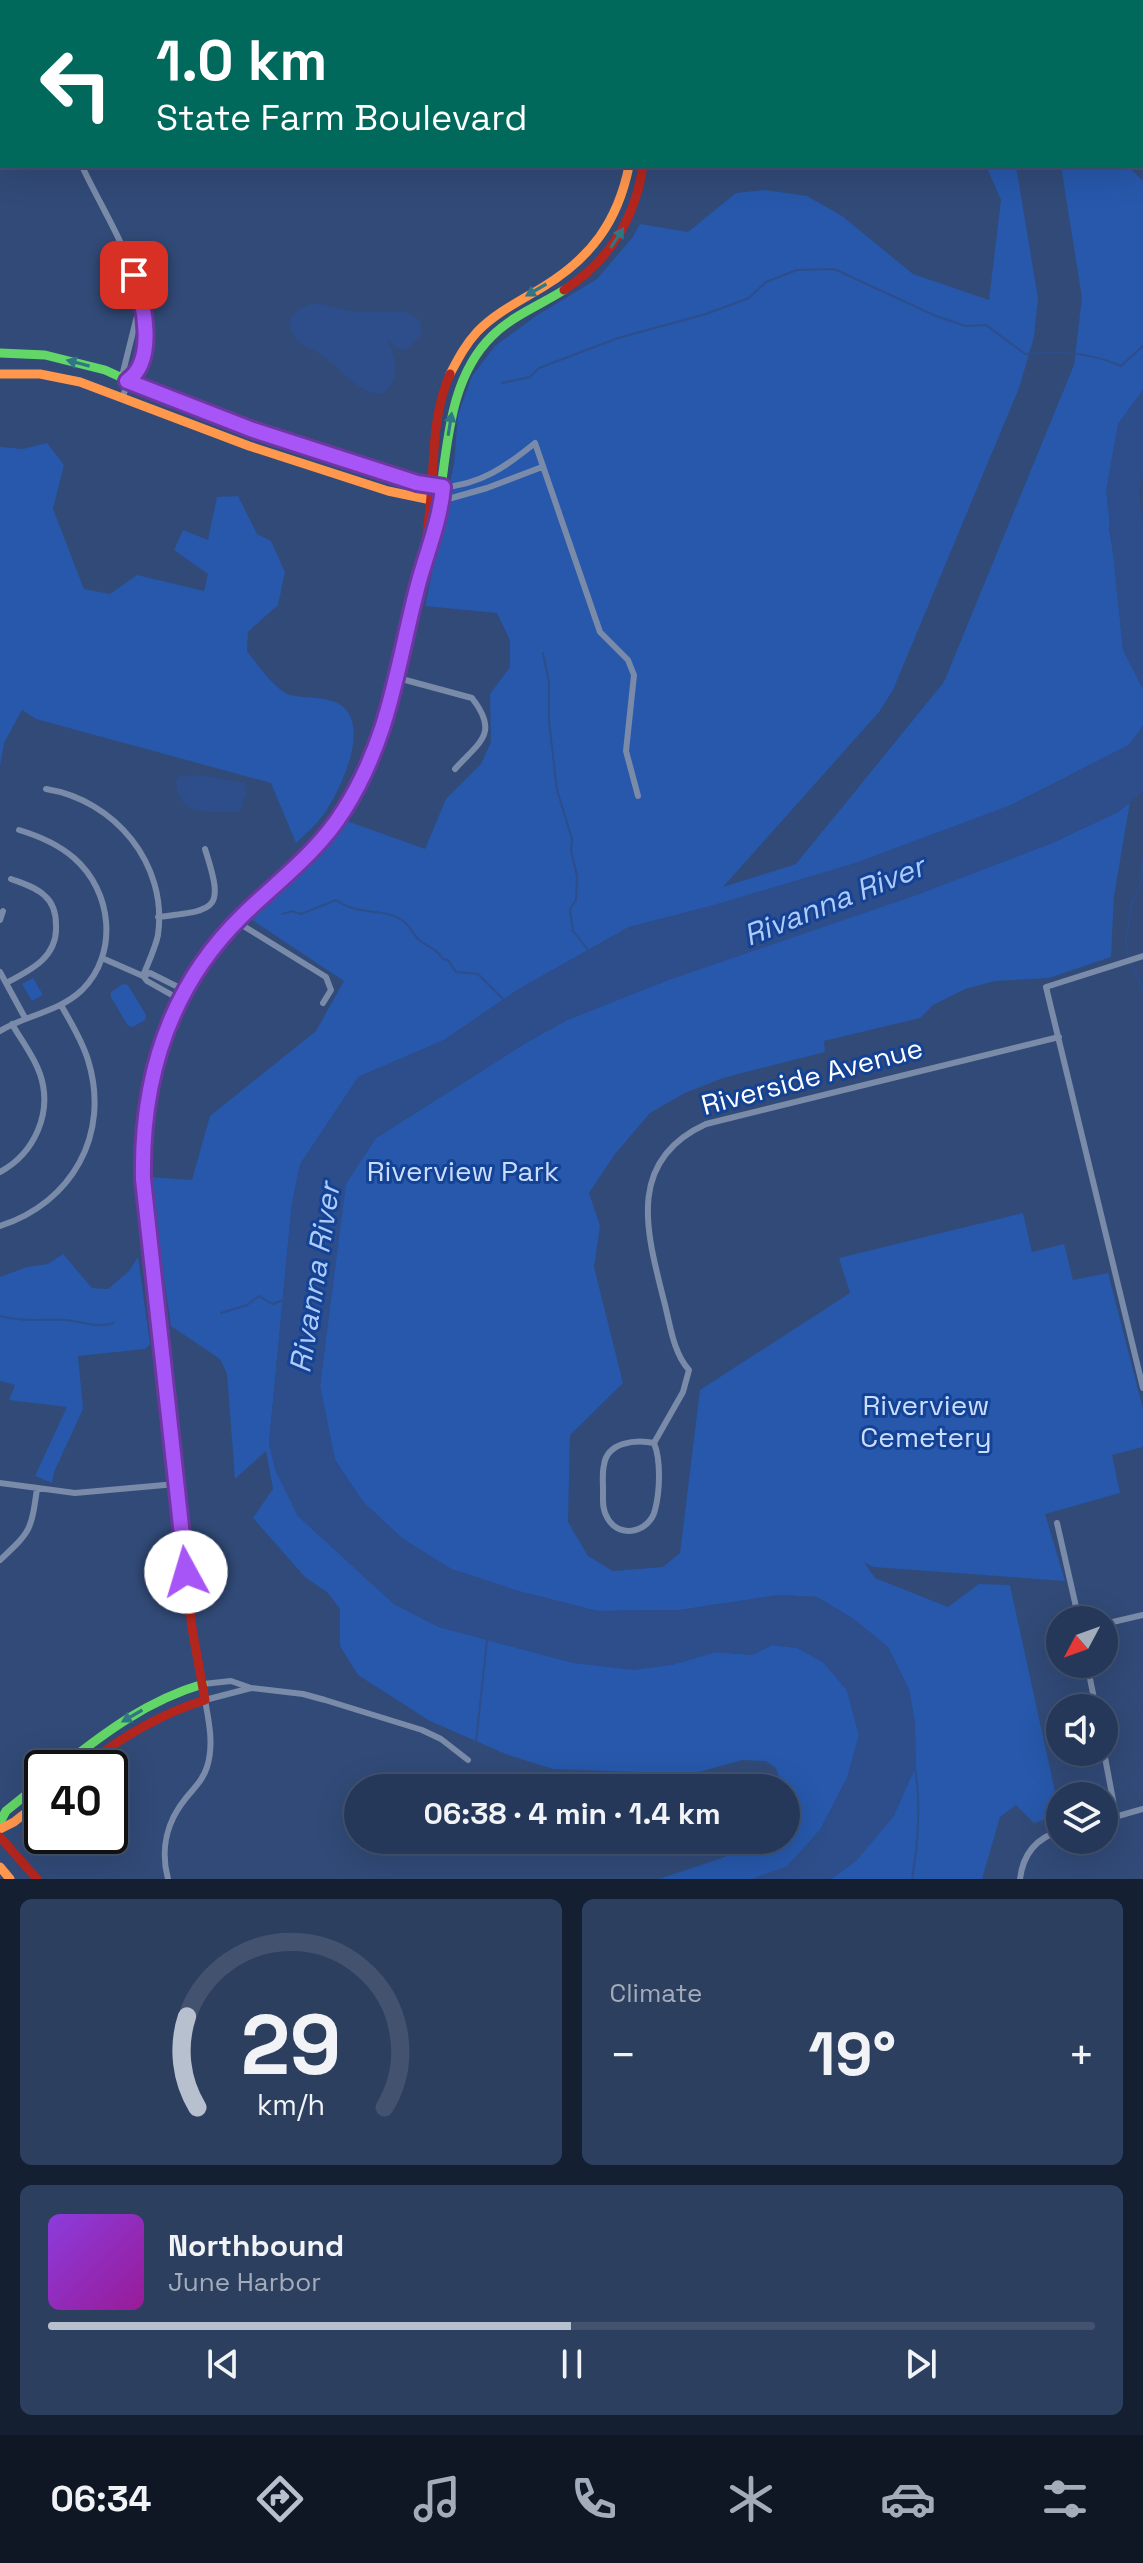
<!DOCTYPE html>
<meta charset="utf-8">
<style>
body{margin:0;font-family:"Space Grotesk",sans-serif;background:#2d3f5f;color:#f1f3f6;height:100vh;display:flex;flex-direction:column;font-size:30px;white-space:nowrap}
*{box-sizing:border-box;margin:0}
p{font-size:26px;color:#a3acba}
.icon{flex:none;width:44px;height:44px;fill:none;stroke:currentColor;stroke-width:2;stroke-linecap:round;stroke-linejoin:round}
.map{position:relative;height:1879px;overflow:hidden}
.side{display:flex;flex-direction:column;gap:20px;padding:20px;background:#141f31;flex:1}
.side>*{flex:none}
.hud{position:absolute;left:0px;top:0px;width:1144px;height:168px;box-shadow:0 8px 32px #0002,0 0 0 2px #42526f;background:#00695c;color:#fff;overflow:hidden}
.needle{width:52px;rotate:229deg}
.controls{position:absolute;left:1046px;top:1606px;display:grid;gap:16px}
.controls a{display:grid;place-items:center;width:72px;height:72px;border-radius:50%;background:#253859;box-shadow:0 8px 32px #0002,0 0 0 2px #42526f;font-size:40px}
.speed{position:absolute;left:24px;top:1750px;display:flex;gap:16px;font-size:40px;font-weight:700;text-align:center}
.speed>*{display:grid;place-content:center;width:104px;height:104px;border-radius:50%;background:#253859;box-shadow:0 8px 32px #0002,0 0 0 2px #42526f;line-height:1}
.speed .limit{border:4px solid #111;border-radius:12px;background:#fff;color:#111}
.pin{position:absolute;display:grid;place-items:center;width:68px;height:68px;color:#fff;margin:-34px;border-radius:16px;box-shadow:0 4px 12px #0006}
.me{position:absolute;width:88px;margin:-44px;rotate:354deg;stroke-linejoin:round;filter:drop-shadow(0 0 6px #0008)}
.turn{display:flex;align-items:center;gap:28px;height:168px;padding:0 24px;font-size:36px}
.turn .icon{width:104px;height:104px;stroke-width:2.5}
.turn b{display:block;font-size:56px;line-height:68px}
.big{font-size:60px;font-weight:700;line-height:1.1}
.side .tile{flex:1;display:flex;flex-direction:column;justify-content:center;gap:12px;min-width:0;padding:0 28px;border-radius:12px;background:#2d3f5f}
.side .dial{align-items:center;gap:0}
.dial svg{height:208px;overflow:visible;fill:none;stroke:#42526f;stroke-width:7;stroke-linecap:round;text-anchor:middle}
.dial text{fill:#f1f3f6;stroke:none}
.song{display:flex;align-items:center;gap:24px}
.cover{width:96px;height:96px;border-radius:12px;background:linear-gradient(135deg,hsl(270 70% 55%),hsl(300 70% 35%))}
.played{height:8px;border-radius:4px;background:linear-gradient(90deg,#b7c0cf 50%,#42526f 50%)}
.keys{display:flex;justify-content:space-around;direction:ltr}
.heat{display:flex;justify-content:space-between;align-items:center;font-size:44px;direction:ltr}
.side .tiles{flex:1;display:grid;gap:20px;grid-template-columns:1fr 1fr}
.tile:last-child{grid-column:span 2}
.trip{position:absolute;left:344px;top:1774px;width:456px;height:80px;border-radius:40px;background:#253859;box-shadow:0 8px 32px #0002,0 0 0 2px #42526f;font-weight:700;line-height:80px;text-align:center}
.menu{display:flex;height:128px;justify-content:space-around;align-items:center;background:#0f1624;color:#a3acba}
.menu .icon{width:56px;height:56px}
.menu .active{color:#b7c0cf}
.menu b{font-size:36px;color:#f1f3f6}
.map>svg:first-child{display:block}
.green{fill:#2758ab}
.water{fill:#2d4e8a}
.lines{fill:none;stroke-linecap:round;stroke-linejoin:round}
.stream{stroke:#2d4e8a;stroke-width:2}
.street{stroke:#7a8ba9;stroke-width:6}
.fast{stroke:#63d668;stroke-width:9}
.slow{stroke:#ff974d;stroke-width:9}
.jam{stroke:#b3261e;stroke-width:9}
.oneway{fill:#307685}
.route-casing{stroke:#6d37a1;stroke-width:20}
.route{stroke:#a855f7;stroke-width:14}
.labels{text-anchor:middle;stroke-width:6;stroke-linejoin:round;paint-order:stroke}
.street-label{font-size:28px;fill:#fff;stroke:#144294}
.park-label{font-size:28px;fill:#caddfd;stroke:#144294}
.water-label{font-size:30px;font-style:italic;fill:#afcbf9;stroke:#144294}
</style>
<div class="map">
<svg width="1143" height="1879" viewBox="0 0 1143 1879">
<rect width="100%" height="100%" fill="#314a77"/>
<path class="green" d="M0,0H72L2,2V70Z
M986,166H1016L1038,298L1034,337L1019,388L893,690L879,712L723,887L796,864L944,682L1074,365L1082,298L1061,166H1128L1143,181V390L1118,424L1109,529L1115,561L1123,650L1143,689V726L1129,745L1009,806L856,863L711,906L629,927L519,989L444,1040L358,1077L292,1202L269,1444L276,1471L298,1516L394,1604L439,1627L574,1663L671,1665L716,1652L752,1655L772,1645L797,1648L823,1662L847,1690L859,1735L847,1778L820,1830L787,1867L752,1879H659L725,1857L750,1840H786V1788H777L779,1778L776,1768L766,1761L742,1760L692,1774L553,1769L508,1755L430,1721L358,1675L340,1646V1609L328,1593L305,1577L253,1518L273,1489L266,1451L235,1479L227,1374L220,1359L171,1326L149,1177L192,1180L210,1116L316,1031L344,981L249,918L315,854L344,820L425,849L446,799L481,764L491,742L490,694L510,667V640L497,613L425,606L454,464L458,415L472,376L495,346L536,316L597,279L632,238L640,224L688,232L736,193L765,190L807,196L842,216L913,274L989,300L1001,200Z
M47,443L64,465L53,509L84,589L110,594L137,575L204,591L208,574L174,550L183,530L208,540L217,497L238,496L257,534L271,541L285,572L278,605L248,632L247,651C256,663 276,691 290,695C306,699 325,696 339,704C371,723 343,783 329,806C321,820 308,832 296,843L271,783L36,719L22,710L4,743L0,766V447L23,449Z
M1130,802L1114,896L1111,957L1049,978L995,981L965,989L933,1005L920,1018L824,1041L825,1052L723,1078L685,1093L650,1113L615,1154L589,1193L600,1226L594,1267L623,1383L570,1435L568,1522L588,1556L613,1571L663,1567L680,1553L700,1390L850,1293L839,1258L1023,1213L1032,1252L1064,1244L1073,1280L1108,1273L1143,1409V1447L1112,1455L1120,1493L1045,1514L1065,1581L873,1567L864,1562L875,1578L948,1607L979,1584L1010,1585L1060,1815L1034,1823L1016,1805L1000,1817L982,1879H831L857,1860L915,1723L909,1690L888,1647L852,1618L817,1597L779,1595L680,1610L597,1611L518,1591L451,1569L403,1539L364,1503L335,1460L320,1386L345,1184L376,1138L524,1044L567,1020L668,980L916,895L1052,843L1118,812Z
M33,978L43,995L32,1001L22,984Z
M123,984L128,985L146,1015L145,1020L133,1027L128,1026L111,997V992Z
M63,1254L92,1288L108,1289L129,1271L138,1257L150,1344L145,1349L78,1356L83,1409L54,1472L52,1483L35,1476L67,1407L9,1400L15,1385L0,1381V1277L27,1267L48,1264Z"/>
<path class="water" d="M318,303L354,312H407L419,319L422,334L405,351L396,348L387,339C396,359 403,376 383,393C359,396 342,370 325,358C317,351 306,348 298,341C279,321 297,305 318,303Z
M1143,390V475L1139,490L1143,527V689L1123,650L1106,490L1118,424Z
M1143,726V792L1118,812L1052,843L916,895L668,980L567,1020L524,1044L376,1138L346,1184L320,1386L335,1461L364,1503L403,1539L451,1569L518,1591L597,1611L680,1610L779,1595L817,1597L852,1618L888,1647L909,1690L915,1723L916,1766L894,1816L857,1860L831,1879H752L787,1866L820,1830L847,1778L859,1735L847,1690L823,1662L797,1648L772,1645L752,1655L716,1652L671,1665L633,1670L574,1663L439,1627L394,1604L298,1516L276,1471L269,1444L292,1202L300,1164L358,1077L444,1040L519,989L629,927L711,906L856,863L1009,806L1129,745Z
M201,775L246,783L247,790L240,812C232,813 227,812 219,812C194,812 179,811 176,781L179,776Z"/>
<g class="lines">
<path class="stream" d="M502,383L530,377L539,368L618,338L706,314L749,298L766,282L797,270L834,269L936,316L966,326L986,325L1025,354C1060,351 1089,352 1121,366L1143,346
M543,653L549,682V721L557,790L572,839L571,851L577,876L576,900L570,909L573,931L589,951
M1143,856L1141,882L1132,903L1126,939L1127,953L1143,990
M282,914L293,911L301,914L336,900C361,917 381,907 402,920C410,925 412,933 418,939C427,947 437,948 443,959L448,960L456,972L478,974L504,1000
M221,1313L247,1305L259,1296L272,1304L281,1301
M0,1316C22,1322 41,1319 64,1320C81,1321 97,1329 114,1323
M476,1742L487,1640
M912,1879C918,1846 921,1802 915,1769"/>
<path class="street" d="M77,2L79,0
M0,74L2,75
M82,166C108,223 156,288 143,352C139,370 128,380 123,396
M126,378L123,372L140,304
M443,487C480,485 507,466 535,443L600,632L628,660L634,675L626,751L638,796
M441,501L487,488L542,467
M398,678L472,698C500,734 479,742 455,769
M46,789C115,800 168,864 158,935C155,949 148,963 143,976
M11,879C22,883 36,887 45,896C53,903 56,914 56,925C58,957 31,970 6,983L25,1018
M158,917C217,910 225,911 205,849
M0,920L3,911
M237,922L326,977L331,990L323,1003
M1143,956L1046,987L1143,1388
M102,958L143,976L147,981L179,999
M0,972L6,983
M143,976L150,973L184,990
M0,1031C26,1015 59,1012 82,990C119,953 112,891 74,858C58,844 39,836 19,830
M0,1172C35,1153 53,1112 40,1074C34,1056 21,1040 12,1024
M0,1226C72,1203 111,1134 88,1060C82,1040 71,1023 61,1005
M654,1443C661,1460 660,1491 655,1510C650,1531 621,1540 608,1519C602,1510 603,1501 603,1490C603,1482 602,1473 604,1465C607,1442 636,1439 654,1443L683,1392L689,1370C673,1353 670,1323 664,1301C647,1233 625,1161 706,1124L1059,1037
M0,1483L75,1493L176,1484
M1057,1523L1079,1620
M0,1560C31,1531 31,1531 37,1489
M1104,1624L1143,1615
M1087,1664L1096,1708
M203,1684L231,1681L251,1688L303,1694L325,1700L422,1730L441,1739L468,1760
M1104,1752L1116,1816
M1104,1820L1143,1809
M168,1879C160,1849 167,1821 186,1798C194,1788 203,1780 207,1767C214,1745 209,1722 205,1700L251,1688
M1020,1879C1023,1854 1036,1838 1060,1831"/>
<path class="fast" d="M565,0L568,2
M0,353L45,355L105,370L175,402L417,483L435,486
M427,556C451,485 436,391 492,336C512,316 540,305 564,290
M160,1347C143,1205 118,1050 225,935C256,903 291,875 321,841C349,809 367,770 382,730
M60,1768C104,1733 148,1700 203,1684
M0,1822L6,1811L42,1782"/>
<path class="slow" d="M1102,0L1104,2
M0,374H40L80,382L249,446L388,491L436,501
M450,374C458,359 465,345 477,332C495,313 520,301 543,287C591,258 618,221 629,166
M0,1829L14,1822L42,1800
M0,1867L10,1879"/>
<path class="jam" d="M532,0L537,2
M1142,32L1143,33
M564,290C609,261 635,218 643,166
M382,730C408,659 423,582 430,507C435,461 431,418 450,374
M82,1768C120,1738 159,1714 205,1700L192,1628L160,1347
M0,1837L37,1879"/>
</g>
<defs><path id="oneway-solid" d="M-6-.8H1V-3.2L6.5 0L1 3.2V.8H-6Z" transform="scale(2)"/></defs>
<g class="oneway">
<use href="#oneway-solid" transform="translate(617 238) rotate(-57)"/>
<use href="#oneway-solid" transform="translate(536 290) rotate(150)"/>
<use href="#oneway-solid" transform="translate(78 363) rotate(-165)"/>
<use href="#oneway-solid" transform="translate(450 424) rotate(-81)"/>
<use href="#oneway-solid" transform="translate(132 1716) rotate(150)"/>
</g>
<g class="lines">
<g class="route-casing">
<path id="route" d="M134,275C144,303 157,361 127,381L253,430L417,483L443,487C440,520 428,549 419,581C397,663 391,736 344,810C318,852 278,881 243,915C169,987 141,1077 143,1179L186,1572"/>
</g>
<use href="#route" class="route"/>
</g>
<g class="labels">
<g class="street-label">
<text transform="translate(812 1076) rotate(-15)" y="10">Riverside Avenue</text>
</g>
<g class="park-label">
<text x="463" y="1181">Riverview Park</text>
<text x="926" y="1415">Riverview<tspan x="926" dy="32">Cemetery</tspan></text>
</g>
<g class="water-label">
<text transform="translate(834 901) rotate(-22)" y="10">Rivanna River</text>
<text transform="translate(315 1278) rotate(-81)" y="10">Rivanna River</text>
</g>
</g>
</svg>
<div class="controls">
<a><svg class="needle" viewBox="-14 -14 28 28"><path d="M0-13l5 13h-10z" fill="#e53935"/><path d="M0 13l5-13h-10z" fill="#a3acba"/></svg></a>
<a><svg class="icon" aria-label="sound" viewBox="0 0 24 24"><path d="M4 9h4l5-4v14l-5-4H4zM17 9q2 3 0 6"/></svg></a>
<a><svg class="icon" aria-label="layers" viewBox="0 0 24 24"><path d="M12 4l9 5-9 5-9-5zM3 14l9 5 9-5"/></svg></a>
</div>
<div class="speed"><div class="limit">40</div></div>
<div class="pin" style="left:134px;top:275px;background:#d93025"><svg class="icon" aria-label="arrive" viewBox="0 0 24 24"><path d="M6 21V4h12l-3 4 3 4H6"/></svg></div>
<svg class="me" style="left:186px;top:1572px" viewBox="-20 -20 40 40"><circle r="19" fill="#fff"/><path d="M0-13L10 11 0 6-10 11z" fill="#a855f7"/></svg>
<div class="trip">06:38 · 4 min · 1.4 km</div>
<div class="hud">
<div class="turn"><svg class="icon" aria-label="left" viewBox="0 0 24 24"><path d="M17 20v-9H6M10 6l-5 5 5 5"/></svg><div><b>1.0 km</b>State Farm Boulevard</div></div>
</div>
</div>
<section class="side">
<div class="tiles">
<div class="tile dial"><svg viewBox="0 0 100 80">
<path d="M14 69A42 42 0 1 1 86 69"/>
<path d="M14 69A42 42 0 0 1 10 34" stroke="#b7c0cf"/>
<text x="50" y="56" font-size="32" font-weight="700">29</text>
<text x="50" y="72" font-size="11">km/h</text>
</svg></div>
<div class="tile"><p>Climate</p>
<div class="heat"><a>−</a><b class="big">19°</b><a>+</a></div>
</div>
<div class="tile">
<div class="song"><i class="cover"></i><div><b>Northbound</b><p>June Harbor</p></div></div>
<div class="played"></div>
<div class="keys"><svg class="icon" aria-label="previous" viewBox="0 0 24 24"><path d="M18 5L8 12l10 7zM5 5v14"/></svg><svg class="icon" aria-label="pause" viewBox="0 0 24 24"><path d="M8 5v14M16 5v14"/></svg><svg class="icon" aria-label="next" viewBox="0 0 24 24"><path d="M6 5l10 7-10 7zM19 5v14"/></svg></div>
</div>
</div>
</section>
<nav class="menu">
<b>06:34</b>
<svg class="icon active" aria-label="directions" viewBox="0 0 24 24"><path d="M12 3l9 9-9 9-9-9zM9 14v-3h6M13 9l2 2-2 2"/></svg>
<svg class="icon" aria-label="music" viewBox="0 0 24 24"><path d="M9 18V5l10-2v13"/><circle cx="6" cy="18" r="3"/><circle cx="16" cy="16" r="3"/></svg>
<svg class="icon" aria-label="phone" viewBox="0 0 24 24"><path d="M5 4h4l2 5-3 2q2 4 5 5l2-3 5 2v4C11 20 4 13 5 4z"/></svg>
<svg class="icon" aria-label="climate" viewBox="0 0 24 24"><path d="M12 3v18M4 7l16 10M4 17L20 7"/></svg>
<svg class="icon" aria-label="car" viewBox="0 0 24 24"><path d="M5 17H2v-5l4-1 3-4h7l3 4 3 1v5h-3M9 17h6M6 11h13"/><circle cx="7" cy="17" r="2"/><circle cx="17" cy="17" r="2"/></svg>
<svg class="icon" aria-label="filters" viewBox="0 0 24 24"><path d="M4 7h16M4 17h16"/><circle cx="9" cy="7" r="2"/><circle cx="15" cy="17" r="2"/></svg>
</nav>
